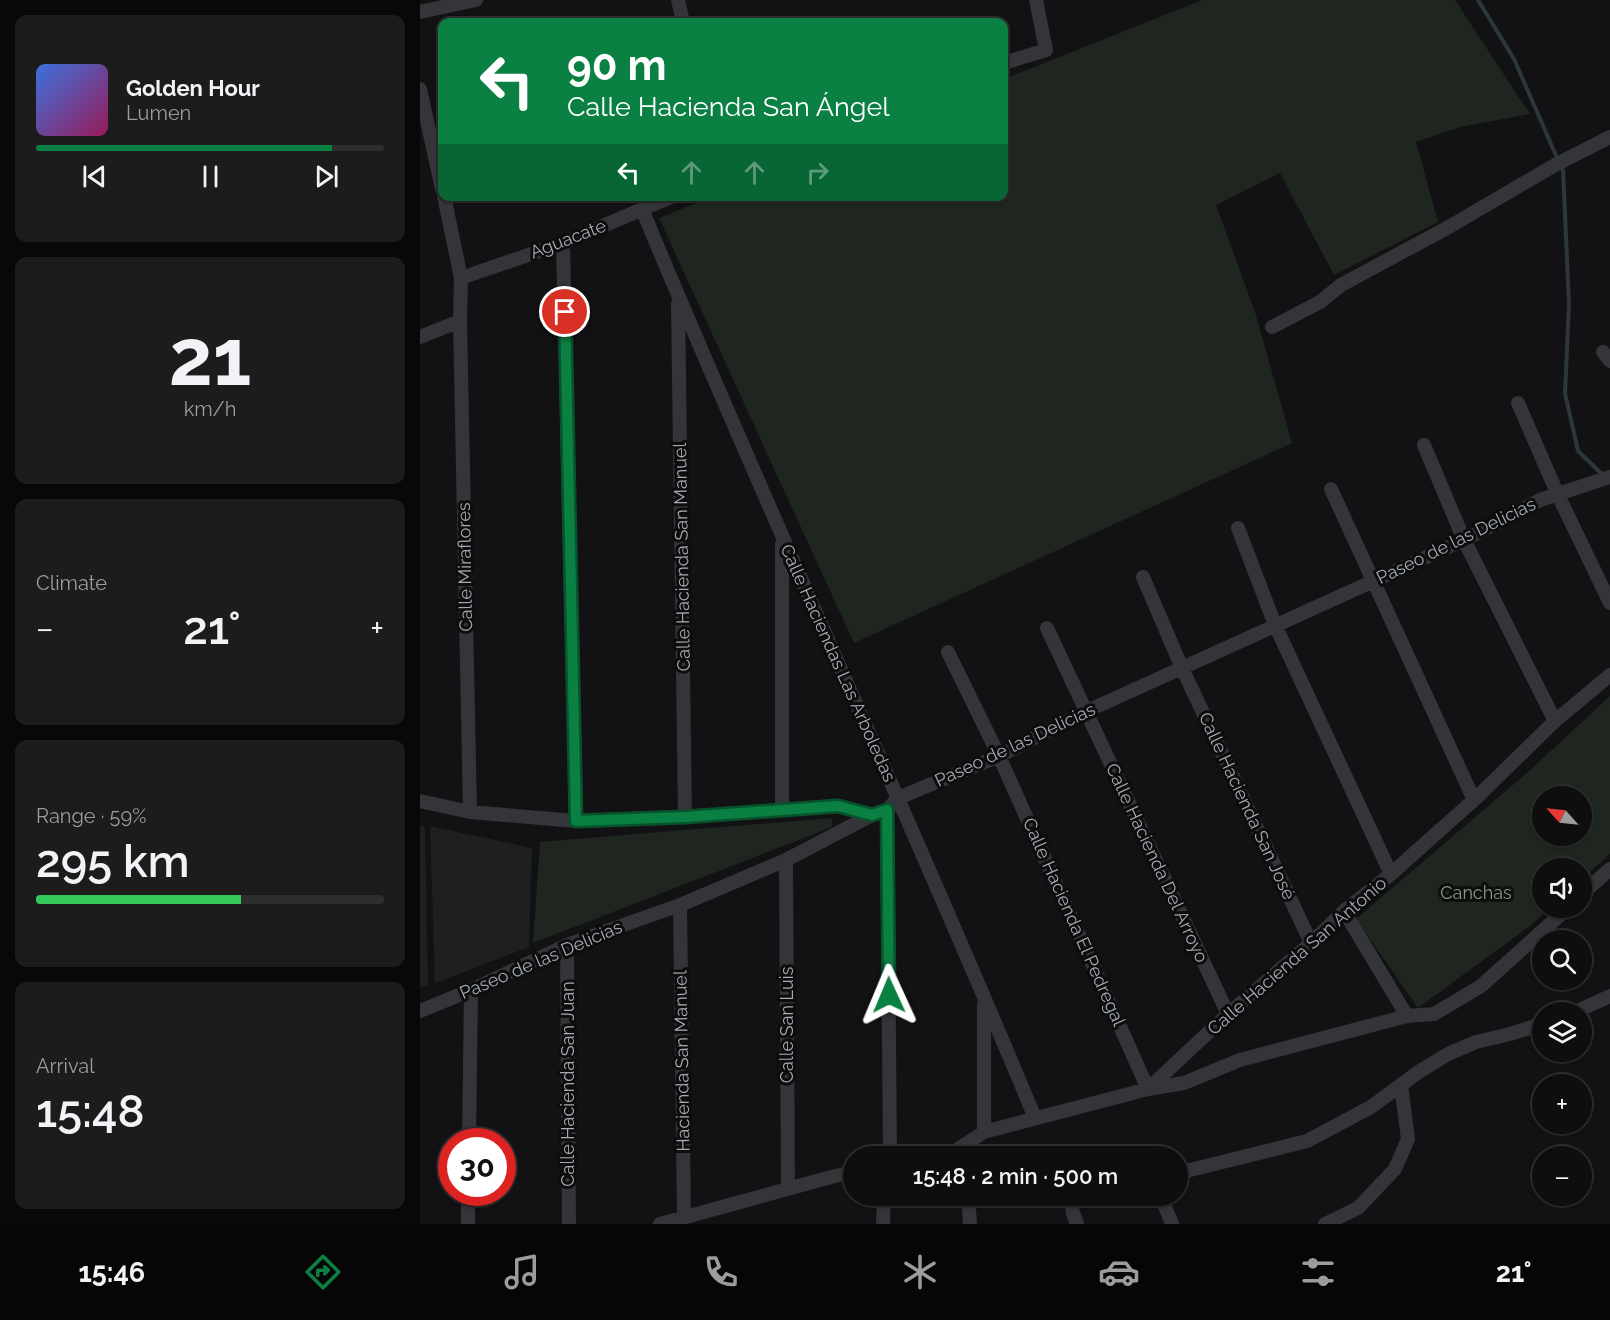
<!DOCTYPE html>
<meta charset="utf-8">
<style>
body{margin:0;font-family:Raleway,sans-serif;background:#1c1c1d;color:#f1f3f6;height:100vh;display:flex;flex-direction:column;font-size:22px;white-space:nowrap}
*{box-sizing:border-box;margin:0}
p{font-size:20px;color:#9b9c9e}
.icon{flex:none;width:33px;height:33px;fill:none;stroke:currentColor;stroke-width:2;stroke-linecap:round;stroke-linejoin:round}
.map{position:relative;flex:1;overflow:hidden}
.drawer{display:flex;flex-direction:column;gap:15px;padding:15px;background:#080808;width:420px}
.drawer>*{flex:none}
.banner{position:absolute;left:18px;top:18px;width:570px;height:183px;border-radius:12px;box-shadow:0 2px 4px #0004,0 0 0 2px #2e2e2f;background:#0b8043;color:#fff;overflow:hidden}
.needle{width:39px;rotate:297deg}
.fabs{position:absolute;left:1112px;top:786px;display:grid;gap:12px}
.fabs a{display:grid;place-items:center;width:60px;height:60px;border-radius:50%;background:#0e0e0f;box-shadow:0 2px 4px #0004,0 0 0 2px #2e2e2f;font-size:30px}
.speed{position:absolute;left:18px;top:1128px;display:flex;gap:12px;font-size:30px;font-weight:700;text-align:center}
.speed>*{display:grid;place-content:center;width:78px;height:78px;border-radius:50%;background:#0e0e0f;box-shadow:0 2px 4px #0004,0 0 0 2px #2e2e2f;line-height:1}
.speed .limit{border:9px solid #d22;background:#fff;color:#111}
.pin{position:absolute;display:grid;place-items:center;width:51px;height:51px;color:#fff;margin:-26px;border:3px solid #fff;border-radius:50%;box-shadow:0 2px 6px #0007}
.me{position:absolute;width:66px;margin:-33px;rotate:359deg;stroke-linejoin:round;filter:drop-shadow(0 0 4px #0008)}
.turn{display:flex;align-items:center;gap:21px;height:126px;padding:0 30px;font-size:27px}
.turn .icon{width:78px;height:78px;stroke-width:2.5}
.turn b{display:block;font-size:42px;line-height:51px}
.lanes{display:flex;align-items:center;height:57px;padding:0 30px;background:#0003;justify-content:center;gap:30px;direction:ltr}
.lanes .off{opacity:.35}
.big{font-size:45px;font-weight:600;line-height:1.1}
.drawer .card{flex:1;display:flex;flex-direction:column;justify-content:center;gap:9px;min-width:0;padding:0 21px;border-radius:12px;background:#1c1c1d}
.drawer .dial{align-items:center;gap:0}
.dial b{font-size:78px;line-height:1}
.song{display:flex;align-items:center;gap:18px}
.cover{width:72px;height:72px;border-radius:9px;background:linear-gradient(135deg,hsl(220 70% 55%),hsl(330 70% 35%))}
.played{height:6px;border-radius:3px;background:linear-gradient(90deg,#0b8043 85%,#2e2e2f 85%)}
.keys{display:flex;justify-content:space-around;direction:ltr}
.heat{display:flex;justify-content:space-between;align-items:center;font-size:33px;direction:ltr}
.charge{height:9px;border-radius:4px;background:linear-gradient(90deg,#34c759 59%,#2e2e2f 0)}
.trip{position:absolute;left:423px;top:1146px;width:345px;height:60px;border-radius:30px;background:#0e0e0f;box-shadow:0 2px 4px #0004,0 0 0 2px #2e2e2f;font-weight:600;line-height:60px;text-align:center}
.tabs{display:flex;height:96px;justify-content:space-around;align-items:center;background:#060606;color:#9b9c9e}
.tabs .icon{width:42px;height:42px}
.tabs .selected{color:#0b8043}
.tabs b{font-size:27px;color:#f1f3f6}
main{display:flex;flex:1;min-height:0}
.map>svg:first-child{display:block}
.built{fill:#1e1f20}
.green{fill:#1f261f;fill-rule:evenodd}
.lines{fill:none;stroke-linecap:round;stroke-linejoin:round}
.stream{stroke:#2d373b;stroke-width:4}
.minor{stroke:#343538;stroke-width:14}
.route-casing{stroke:#07532c;stroke-width:15}
.route{stroke:#0b8043;stroke-width:10}
.labels{text-anchor:middle;stroke-width:6;stroke-linejoin:round;paint-order:stroke}
.street-label{font-size:18px;fill:#a5acb3;stroke:#0d0d0e}
.park-label{font-size:18px;fill:#829c7e;stroke:#0d0d0e}
</style>
<main>
<section class="drawer">
<div class="card">
<div class="song"><i class="cover"></i><div><b>Golden Hour</b><p>Lumen</p></div></div>
<div class="played"></div>
<div class="keys"><svg class="icon" aria-label="previous" viewBox="0 0 24 24"><path d="M18 5L8 12l10 7zM5 5v14"/></svg><svg class="icon" aria-label="pause" viewBox="0 0 24 24"><path d="M8 5v14M16 5v14"/></svg><svg class="icon" aria-label="next" viewBox="0 0 24 24"><path d="M6 5l10 7-10 7zM19 5v14"/></svg></div>
</div>
<div class="card dial"><b>21</b><p>km/h</p></div>
<div class="card"><p>Climate</p>
<div class="heat"><a>−</a><b class="big">21°</b><a>+</a></div>
</div>
<div class="card"><p>Range · 59%</p><b class="big">295 km</b><div class="charge"></div></div>
<div class="card"><p>Arrival</p><b class="big">15:48</b></div>
</section>
<div class="map">
<svg width="1190" height="1224" viewBox="0 0 1190 1224">
<rect width="100%" height="100%" fill="#121214"/>
<path class="built" d="M0,826L5,827L8,985L0,988Z
M10,826L112,848L109,947L15,983Z"/>
<path class="green" d="M782,0H1035L1110,114L1040,127L996,142L1018,222L914,275L860,173L796,205L835,312L872,443L434,643L239,218L292,197L584,196V79Z
M1190,696V854L1161,880V868H1122V908H1130L1111,925L998,1008L936,919L1108,772ZM1122,796H1161V836H1122Z
M412,818V827L113,943L120,842Z"/>
<g class="lines">
<path class="stream" d="M1058,0L1094,59L1138,160
M1141,167L1143,170L1149,304L1145,393L1158,451L1184,476"/>
<path class="minor" d="M258,0L263,22
M0,12L56,0
M584,63L626,50L616,0
M0,89L22,189
M24,196L41,278L40,321L50,812
M222,209C348,514 489,813 615,1118
M143,243L156,821
M41,278L143,243L253,196
M258,303L265,817
M852,327L900,302L921,285L1027,228L1135,165L1190,137
M0,337L40,321
M1183,352L1190,361
M1098,403L1138,495L1190,603
M1004,445L1044,540L1135,721
M911,489L1054,800
M818,528L855,625L971,874
M723,577L762,668L891,943
M627,628L808,1014
M528,652L579,756L728,1089L764,1083L820,1060L987,1016L1014,1014L1061,986L1148,908
M0,801L50,812L156,821L265,817L418,806L452,815
M362,809V544
M467,810L470,1156
M366,860L368,1189
M1161,895L1190,869
M260,905L264,1217
M924,911L987,1016
M147,945L149,1224
M0,1011L51,990L147,945L260,905L366,860L452,815L467,810L478,798L579,756L667,711L1044,540L1120,500L1190,477
M1155,1012L1190,996
M564,1132V1003
M49,1142L51,990
M519,1156L532,1153L564,1132L728,1089L808,1014L891,943L924,911L971,874L1010,839L1054,800L1135,721L1190,675
M758,1173L887,1141L951,1107L1000,1071L1028,1054L1056,1042L1090,1034L1122,1024
M548,1196L550,1224
M650,1196L653,1213L657,1224
M741,1196L752,1224
M48,1224V1192
M240,1224L411,1177L434,1172
M463,1224L464,1196
M905,1224L938,1208L975,1169L988,1139L981,1085"/>
</g>
<g class="lines">
<g class="route-casing">
<path id="route" d="M145,312L156,821L265,817L418,806L452,815L467,810L469,995"/>
</g>
<use href="#route" class="route"/>
</g>
<g class="labels">
<g class="street-label">
<text transform="translate(148 239) rotate(-21)" y="6">Aguacate</text>
<text transform="translate(1036 541) rotate(-26)" y="6">Paseo de las Delicias</text>
<text transform="translate(262 557) rotate(-91)" y="6">Calle Hacienda San Manuel</text>
<text transform="translate(45 567) rotate(-91)" y="6">Calle Miraflores</text>
<text transform="translate(418 663) rotate(66)" y="6">Calle Haciendas Las Arboledas</text>
<text transform="translate(595 745) rotate(-25)" y="6">Paseo de las Delicias</text>
<text transform="translate(827 806) rotate(65)" y="6">Calle Hacienda San José</text>
<text transform="translate(737 863) rotate(65)" y="6">Calle Hacienda Del Arroyo</text>
<text transform="translate(654 922) rotate(66)" y="6">Calle Hacienda El Pedregal</text>
<text transform="translate(877 956) rotate(-41)" y="6">Calle Hacienda San Antonio</text>
<text transform="translate(121 960) rotate(-23)" y="6">Paseo de las Delicias</text>
<text transform="translate(367 1025) rotate(-90)" y="6">Calle San Luis</text>
<text transform="translate(262 1061) rotate(-91)" y="6">Hacienda San Manuel</text>
<text transform="translate(148 1084) rotate(-90)" y="6">Calle Hacienda San Juan</text>
</g>
<g class="park-label">
<text x="1056" y="899">Canchas</text>
</g>
</g>
</svg>
<div class="fabs">
<a><svg class="needle" viewBox="-14 -14 28 28"><path d="M0-13l5 13h-10z" fill="#e53935"/><path d="M0 13l5-13h-10z" fill="#9b9c9e"/></svg></a>
<a><svg class="icon" aria-label="sound" viewBox="0 0 24 24"><path d="M4 9h4l5-4v14l-5-4H4zM17 9q2 3 0 6"/></svg></a>
<a><svg class="icon" aria-label="search" viewBox="0 0 24 24"><circle cx="10" cy="10" r="6"/><path d="M15 15l6 6"/></svg></a>
<a><svg class="icon" aria-label="layers" viewBox="0 0 24 24"><path d="M12 4l9 5-9 5-9-5zM3 14l9 5 9-5"/></svg></a>
<a>+</a>
<a>−</a>
</div>
<div class="speed"><div class="limit">30</div></div>
<div class="pin" style="left:145px;top:312px;background:#d93025"><svg class="icon" aria-label="arrive" viewBox="0 0 24 24"><path d="M6 21V4h12l-3 4 3 4H6"/></svg></div>
<svg class="me" style="left:469px;top:995px" viewBox="-20 -20 40 40"><path d="M0-17L14 15 0 8-14 15z" fill="#0b8043" stroke="#fff" stroke-width="4"/></svg>
<div class="trip">15:48 · 2 min · 500 m</div>
<div class="banner">
<div class="turn"><svg class="icon" aria-label="left" viewBox="0 0 24 24"><path d="M17 20v-9H6M10 6l-5 5 5 5"/></svg><div><b>90 m</b>Calle Hacienda San Ángel</div></div>
<div class="lanes"><svg class="icon" aria-label="left" viewBox="0 0 24 24"><path d="M17 20v-9H6M10 6l-5 5 5 5"/></svg><svg class="icon off" aria-label="ahead" viewBox="0 0 24 24"><path d="M12 20V5M6 11l6-6 6 6"/></svg><svg class="icon off" aria-label="ahead" viewBox="0 0 24 24"><path d="M12 20V5M6 11l6-6 6 6"/></svg><svg class="icon off" aria-label="right" viewBox="0 0 24 24"><path d="M7 20v-9h11M14 6l5 5-5 5"/></svg></div>
</div>
</div>
</main>
<nav class="tabs">
<b>15:46</b>
<svg class="icon selected" aria-label="directions" viewBox="0 0 24 24"><path d="M12 3l9 9-9 9-9-9zM9 14v-3h6M13 9l2 2-2 2"/></svg>
<svg class="icon" aria-label="music" viewBox="0 0 24 24"><path d="M9 18V5l10-2v13"/><circle cx="6" cy="18" r="3"/><circle cx="16" cy="16" r="3"/></svg>
<svg class="icon" aria-label="phone" viewBox="0 0 24 24"><path d="M5 4h4l2 5-3 2q2 4 5 5l2-3 5 2v4C11 20 4 13 5 4z"/></svg>
<svg class="icon" aria-label="climate" viewBox="0 0 24 24"><path d="M12 3v18M4 7l16 10M4 17L20 7"/></svg>
<svg class="icon" aria-label="car" viewBox="0 0 24 24"><path d="M5 17H2v-5l4-1 3-4h7l3 4 3 1v5h-3M9 17h6M6 11h13"/><circle cx="7" cy="17" r="2"/><circle cx="17" cy="17" r="2"/></svg>
<svg class="icon" aria-label="filters" viewBox="0 0 24 24"><path d="M4 7h16M4 17h16"/><circle cx="9" cy="7" r="2"/><circle cx="15" cy="17" r="2"/></svg>
<b>21°</b>
</nav>
